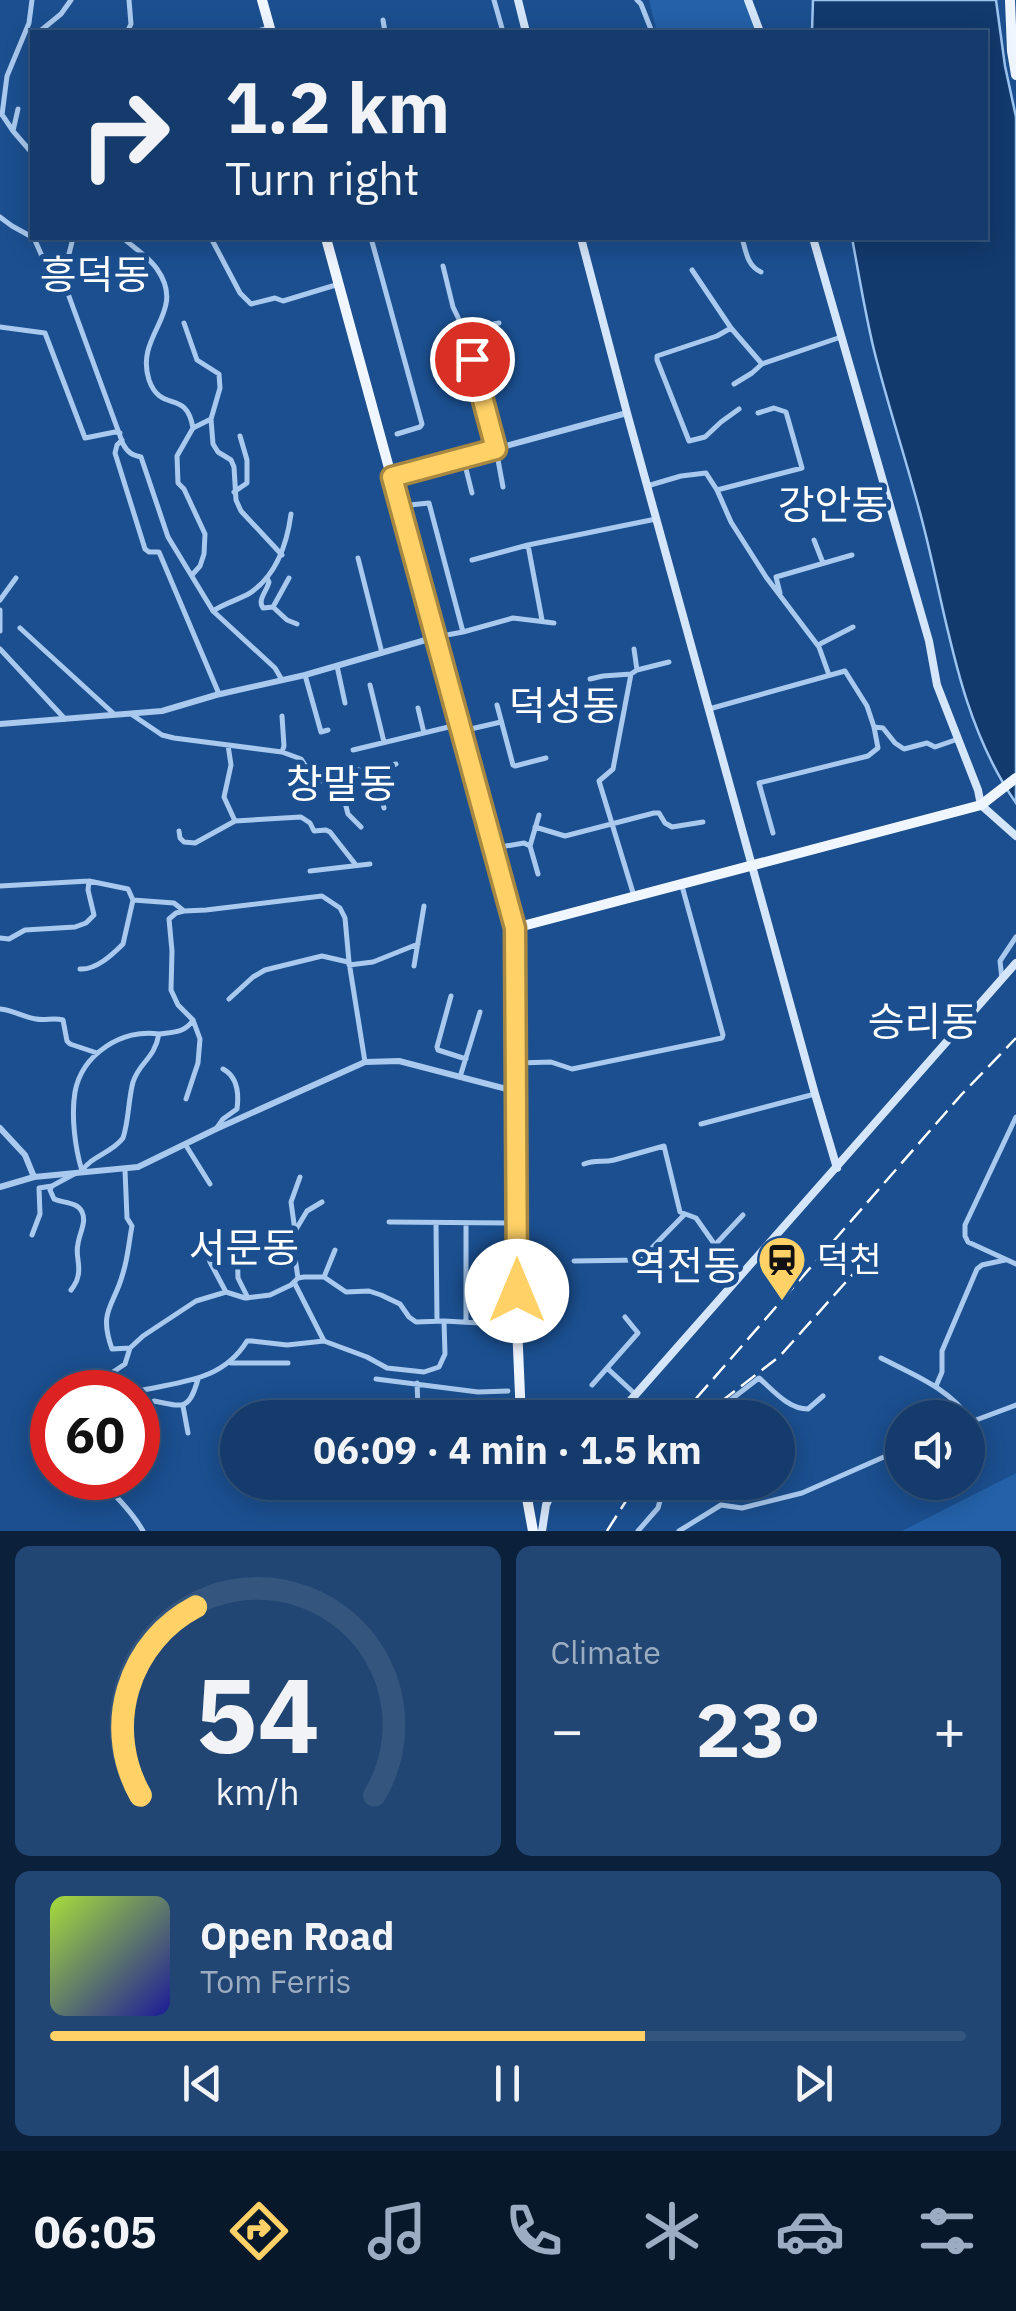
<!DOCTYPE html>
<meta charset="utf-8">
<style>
body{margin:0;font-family:"IBM Plex Sans","Noto Sans KR",sans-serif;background:#214673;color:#f1f3f6;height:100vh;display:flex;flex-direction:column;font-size:38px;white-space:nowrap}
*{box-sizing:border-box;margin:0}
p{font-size:32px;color:#9dadc1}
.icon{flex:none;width:55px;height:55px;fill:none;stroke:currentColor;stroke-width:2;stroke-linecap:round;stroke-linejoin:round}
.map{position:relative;height:1531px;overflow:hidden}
.panel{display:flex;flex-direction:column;gap:15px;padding:15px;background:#0b203b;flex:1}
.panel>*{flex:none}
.guide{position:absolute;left:30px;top:30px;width:958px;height:210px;border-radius:0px;box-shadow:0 5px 25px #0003,0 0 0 2px #33557e;background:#143b6b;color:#f1f3f6;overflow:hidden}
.controls{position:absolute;left:885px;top:1400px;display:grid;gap:20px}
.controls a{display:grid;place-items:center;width:100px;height:100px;border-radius:50%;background:#143b6b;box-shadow:0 5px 25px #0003,0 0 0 2px #33557e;font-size:50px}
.speed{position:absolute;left:30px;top:1370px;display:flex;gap:20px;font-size:50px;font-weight:700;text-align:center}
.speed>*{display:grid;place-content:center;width:130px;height:130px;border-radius:50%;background:#143b6b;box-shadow:0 5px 25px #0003,0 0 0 2px #33557e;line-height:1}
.speed .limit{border:15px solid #d22;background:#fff;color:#111}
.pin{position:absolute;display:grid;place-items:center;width:85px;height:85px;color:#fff;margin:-42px;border:5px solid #fff;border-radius:50%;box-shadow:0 2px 10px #0007}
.me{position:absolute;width:110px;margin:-55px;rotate:0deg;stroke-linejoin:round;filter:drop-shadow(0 0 8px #0008)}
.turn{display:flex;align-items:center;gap:35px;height:210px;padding:0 30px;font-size:45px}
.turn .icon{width:130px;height:130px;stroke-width:2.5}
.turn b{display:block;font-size:70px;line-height:85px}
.big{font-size:75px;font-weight:700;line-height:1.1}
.panel .widget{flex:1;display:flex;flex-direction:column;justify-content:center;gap:15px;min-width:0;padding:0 35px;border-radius:15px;background:#214673}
.panel .dial{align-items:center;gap:0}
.dial svg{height:260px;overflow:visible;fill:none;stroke:#33557e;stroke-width:7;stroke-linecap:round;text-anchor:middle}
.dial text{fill:#f1f3f6;stroke:none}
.song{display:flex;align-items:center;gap:30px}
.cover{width:120px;height:120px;border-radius:15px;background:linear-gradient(135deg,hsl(80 70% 55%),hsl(240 70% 35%))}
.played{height:10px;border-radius:5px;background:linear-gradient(90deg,#ffd166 65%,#33557e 65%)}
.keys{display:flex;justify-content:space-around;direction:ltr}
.heat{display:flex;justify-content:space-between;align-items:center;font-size:55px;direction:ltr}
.panel .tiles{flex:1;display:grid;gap:15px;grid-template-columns:1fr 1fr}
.widget:last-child{grid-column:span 2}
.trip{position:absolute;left:220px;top:1400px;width:575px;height:100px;border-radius:50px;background:#143b6b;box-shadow:0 5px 25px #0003,0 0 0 2px #33557e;font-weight:700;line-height:100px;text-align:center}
.dock{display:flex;height:160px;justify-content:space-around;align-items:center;background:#08182b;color:#9dadc1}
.dock .icon{width:70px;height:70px}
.dock .on{color:#ffd166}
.dock b{font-size:45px;color:#f1f3f6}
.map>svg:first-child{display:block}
.green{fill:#2461a8}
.water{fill:#123a6d;stroke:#9cc4f0;stroke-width:2.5}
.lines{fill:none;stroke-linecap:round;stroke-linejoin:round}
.minor{stroke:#a9c9ee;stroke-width:5}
.tertiary{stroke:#a9c9ee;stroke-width:6}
.secondary{stroke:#d6e6fa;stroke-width:8}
.primary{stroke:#f0f6ff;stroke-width:10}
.rail{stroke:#fff;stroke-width:2.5;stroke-dasharray:18 8;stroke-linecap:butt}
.route-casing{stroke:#a68842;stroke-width:25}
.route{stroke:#ffd166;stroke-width:18}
.labels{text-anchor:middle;stroke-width:10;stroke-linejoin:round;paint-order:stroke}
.poi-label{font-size:35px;fill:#fff;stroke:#1b4f8f;text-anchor:start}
.quarter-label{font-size:40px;fill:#fff;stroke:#1b4f8f}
</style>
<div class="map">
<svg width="1016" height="1531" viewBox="0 0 1016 1531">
<rect width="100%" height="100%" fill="#1b4f8f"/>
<path class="green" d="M649,0H745L755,32H657Z
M1016,1473V1531H902Z"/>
<path class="water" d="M813,0H996L1005,66L1016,117V803C959,721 948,622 924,528C909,468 889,410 874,350C865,313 859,275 852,238H985V32H812Z"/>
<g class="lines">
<path class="minor" d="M494,0L503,32
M637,0L641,4L652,32
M383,20L385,32
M39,32L61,14L71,0
M127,32L131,24L129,0
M253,32L269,28
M2,115L7,76L29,23L32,0
M3,116L13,131L32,153
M13,131L18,109
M0,217L12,226L32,237
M34,238L45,263L59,269L67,262L73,238
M123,238C134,248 148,256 157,269C188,313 134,334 149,380C161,414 186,388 193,428
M211,238L240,293L251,304L275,298L283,301L339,284
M371,238L422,424L420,427L397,434
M539,238V239
M742,238C746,251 747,266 761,272
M443,266L453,307L464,330L496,449L503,487
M59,269L123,444C128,453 132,455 141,457L168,537L213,611L275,668L282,680
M692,270L731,328L762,364L841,337
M184,323L197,360L219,374L220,388L211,419L193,428L177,456L178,483L184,489L205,534L204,554L200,566L192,575
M0,327L45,333L85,438L115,432L120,433
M731,328L717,336L657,356V360L689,441L705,437L721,422L739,409
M464,330L499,323
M734,384L752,373L762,364
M211,419L213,444L218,452L231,460L234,467L236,500L241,511L282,555
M122,440L117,445L115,453L145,549L149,552H159L219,694
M463,457L472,493
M647,486L681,476L706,473L717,490L731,522L766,577L819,647L829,675
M717,490L802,468L786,412L774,408L758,413
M234,492L247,483V460L240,436
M400,506L429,503L463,632
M814,540L823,563
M528,545L656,519
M358,558L382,653
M472,560L528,545L542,620
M267,578L269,582C267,591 257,600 263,608L273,607L287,620L297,624
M780,593L776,577L852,555
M0,600L16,578
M273,607L289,578
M0,610V631
M213,611C225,603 238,600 250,593C277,575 287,544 291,514
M20,628L114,714
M436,637L463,632L513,618L554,623
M818,645L853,627
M0,649L65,719
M634,649L637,670
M337,666L345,703
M305,675L321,732L328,730
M590,679L603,676L631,674
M370,685L384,742
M497,705L513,765L515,766L546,758
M418,708L424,733
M709,709L845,671L867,706L874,727L883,728L895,743L904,749L927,743L935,747L958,739
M131,714L162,735L174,738L282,752L301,759L311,774L343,795L348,814L361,827
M282,716L284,746L282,752
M462,731L501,722
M228,745L231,765L224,797L235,821
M353,750L457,725
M355,769L365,772L396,764
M375,769L384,808
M535,827L565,836L654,813H659L665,823L672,827L703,822
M179,831L180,838L184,842L195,843L235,821L301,817L310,823L314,831L326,830L330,832L356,865
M773,833L759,783L868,756L878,748L874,727
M530,846L539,815
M494,848L524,843L530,846L538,874
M310,871L370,864
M0,886L89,881L128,889L133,900L123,944C112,955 96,970 80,969
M634,896L599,781L613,769L631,674L637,670L669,662
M133,900L174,903L184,911L206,910L322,896L340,908L345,918L349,962L365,1062
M184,911L176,913L169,919L172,951L171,990L178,1005L193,1020L200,1039L198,1063L186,1099
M0,938L9,939L25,930L75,927L86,923L94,915L88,890L89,881
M349,965L373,962L418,944
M414,966L424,906
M1002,979L1000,961L1016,937
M451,996L437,1047L438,1050L466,1059
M229,999L253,977L265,970L322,956L348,962
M0,1009C13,1010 23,1017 36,1019C46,1021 53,1017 63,1020L67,1041L70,1044L97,1053
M159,1034C123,1028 82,1054 75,1092C71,1116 75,1148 82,1171C91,1156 112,1153 123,1138C129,1120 128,1101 133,1082C140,1061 154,1060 159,1034C173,1032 185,1033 193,1020
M518,1063L551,1062L572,1069L722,1038L723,1035L682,886
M460,1077L480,1012
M1016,1117L965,1225V1236L968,1242L1016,1264
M701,1124L815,1094
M216,1129L223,1119L237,1109C239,1094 238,1077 223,1069
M185,1144L210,1184
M584,1164C596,1159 602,1163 614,1160L664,1146L680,1212L696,1218L715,1245L743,1274
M125,1170L127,1218L132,1226C129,1241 128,1258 123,1273C114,1307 98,1310 112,1349L130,1348
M389,1222L514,1223
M436,1223L437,1321
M295,1231L307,1211L322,1202
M32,1235L40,1214L39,1188L52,1186
M237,1242L238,1278L248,1298
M205,1244L210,1262L226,1292
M715,1245L743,1215
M574,1261L640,1260L684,1215
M324,1277L335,1250
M298,1278L293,1244L295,1231L291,1202L300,1177
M294,1282L324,1341
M71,1290C75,1284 77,1283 78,1276C81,1264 75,1255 78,1244C79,1234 87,1222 82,1212C78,1202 63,1203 54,1199L50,1190L52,1186L76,1173
M466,1322V1223
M881,1358C914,1375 951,1389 971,1421
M231,1363H288
M607,1368L635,1394
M376,1379L478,1392L508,1391
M592,1385L638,1333L625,1317
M936,1386L942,1372V1351L977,1269L982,1265L1005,1260
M143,1390C184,1381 223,1380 247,1341H252L287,1345L324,1341L367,1357L387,1368L424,1372L439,1367L445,1354L444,1321L514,1325
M103,1392L101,1377L110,1374L125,1364L130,1348L143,1336L196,1301L226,1292L245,1298L270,1295L291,1285L298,1278L304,1277H324L346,1292L369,1291L381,1295L400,1304L409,1317L416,1322L444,1321
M183,1406L188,1433
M138,1409L145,1408L154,1401C183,1407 189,1411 198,1379
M343,1418C365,1411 389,1421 414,1413L418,1406L417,1383
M707,1418L759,1378C773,1390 788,1409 808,1409L823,1396
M968,1423L1016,1405
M94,1478C109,1486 134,1515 143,1531
M638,1531L658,1508L665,1482
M679,1531L721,1505L742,1508L802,1493L902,1449"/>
<path class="tertiary" d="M392,477L627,413
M0,724L162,711L216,695L305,675L436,637
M0,1128L25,1155L34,1177
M0,1187L34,1177L138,1167L216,1129L365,1062L399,1061L518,1092"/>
<path class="secondary" d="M518,0L526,32
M748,0L760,32
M581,238L627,413L815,1094L837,1168
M813,238L929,641L937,685L978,790L981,805L1016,836
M615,1418L1016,963
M542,1531L546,1505L557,1482"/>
<path class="primary" d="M262,0L271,32
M1010,0L1012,51L1016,75
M326,238L515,928L517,1325L521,1418
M515,928L981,805L1016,778
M524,1482L533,1531"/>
<path class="rail" d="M679,1418L962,1094L1016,1038
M700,1418L780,1356L869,1256
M607,1531L638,1482"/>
</g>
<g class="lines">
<g class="route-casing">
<path id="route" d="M472,359L496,449L392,477L515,928L517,1291"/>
</g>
<use href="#route" class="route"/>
</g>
<defs>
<g id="station-pin" transform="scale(2.5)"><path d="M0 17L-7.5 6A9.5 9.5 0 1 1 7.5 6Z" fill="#ffd166" stroke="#1b4f8f"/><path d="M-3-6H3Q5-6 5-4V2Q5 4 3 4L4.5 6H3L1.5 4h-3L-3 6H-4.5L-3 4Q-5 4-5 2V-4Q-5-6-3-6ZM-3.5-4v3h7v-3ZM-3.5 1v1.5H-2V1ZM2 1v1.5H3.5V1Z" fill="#111"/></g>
</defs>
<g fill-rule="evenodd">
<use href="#station-pin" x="782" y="1260"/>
</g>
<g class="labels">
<g class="poi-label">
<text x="817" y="1272">덕천</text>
</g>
<g class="quarter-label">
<text x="95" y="289">흥덕동</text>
<text x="833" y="519">강안동</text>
<text x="564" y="720">덕성동</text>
<text x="341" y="798">창말동</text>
<text x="923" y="1036">승리동</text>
<text x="244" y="1262">서문동</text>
<text x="685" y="1280">역전동</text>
</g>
</g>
</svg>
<div class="controls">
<a><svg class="icon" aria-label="sound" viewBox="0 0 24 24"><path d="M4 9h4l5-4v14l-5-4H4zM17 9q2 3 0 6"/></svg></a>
</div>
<div class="speed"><div class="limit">60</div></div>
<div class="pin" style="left:472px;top:359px;background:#d93025"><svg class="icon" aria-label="arrive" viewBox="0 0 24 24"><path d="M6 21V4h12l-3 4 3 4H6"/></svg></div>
<svg class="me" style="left:517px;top:1291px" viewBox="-20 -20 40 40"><circle r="19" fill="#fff"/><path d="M0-13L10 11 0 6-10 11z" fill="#ffd166"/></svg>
<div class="trip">06:09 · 4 min · 1.5 km</div>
<div class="guide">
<div class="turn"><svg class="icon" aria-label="right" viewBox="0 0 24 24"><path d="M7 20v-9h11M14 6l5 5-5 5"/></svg><div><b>1.2 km</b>Turn right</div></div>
</div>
</div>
<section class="panel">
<div class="tiles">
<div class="widget dial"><svg viewBox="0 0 100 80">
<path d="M14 69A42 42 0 1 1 86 69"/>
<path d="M14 69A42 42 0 0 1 31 11" stroke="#ffd166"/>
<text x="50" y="56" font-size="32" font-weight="700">54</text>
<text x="50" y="72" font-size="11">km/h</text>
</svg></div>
<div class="widget"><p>Climate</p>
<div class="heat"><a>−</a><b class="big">23°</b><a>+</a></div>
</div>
<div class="widget">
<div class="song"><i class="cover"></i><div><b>Open Road</b><p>Tom Ferris</p></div></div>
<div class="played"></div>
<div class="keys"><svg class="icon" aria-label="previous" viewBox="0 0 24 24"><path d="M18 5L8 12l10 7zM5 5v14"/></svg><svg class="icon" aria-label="pause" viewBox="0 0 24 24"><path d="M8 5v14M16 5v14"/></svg><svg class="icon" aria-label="next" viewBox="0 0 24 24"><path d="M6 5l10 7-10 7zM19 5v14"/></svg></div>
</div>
</div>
</section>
<nav class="dock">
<b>06:05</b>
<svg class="icon on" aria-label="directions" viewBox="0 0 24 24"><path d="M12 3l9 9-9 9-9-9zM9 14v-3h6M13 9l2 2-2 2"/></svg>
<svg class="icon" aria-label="music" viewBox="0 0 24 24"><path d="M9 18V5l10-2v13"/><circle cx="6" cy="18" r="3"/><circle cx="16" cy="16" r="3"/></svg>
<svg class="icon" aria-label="phone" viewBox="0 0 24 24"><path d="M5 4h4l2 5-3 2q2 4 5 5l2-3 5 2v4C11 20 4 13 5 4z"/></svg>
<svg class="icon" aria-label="climate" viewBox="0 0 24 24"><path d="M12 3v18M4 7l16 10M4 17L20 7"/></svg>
<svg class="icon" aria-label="car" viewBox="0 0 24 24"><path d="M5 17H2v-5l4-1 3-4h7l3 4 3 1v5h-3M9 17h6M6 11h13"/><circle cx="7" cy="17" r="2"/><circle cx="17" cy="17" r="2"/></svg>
<svg class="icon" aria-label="filters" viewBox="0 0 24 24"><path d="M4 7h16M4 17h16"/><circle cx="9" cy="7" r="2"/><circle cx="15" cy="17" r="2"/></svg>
</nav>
